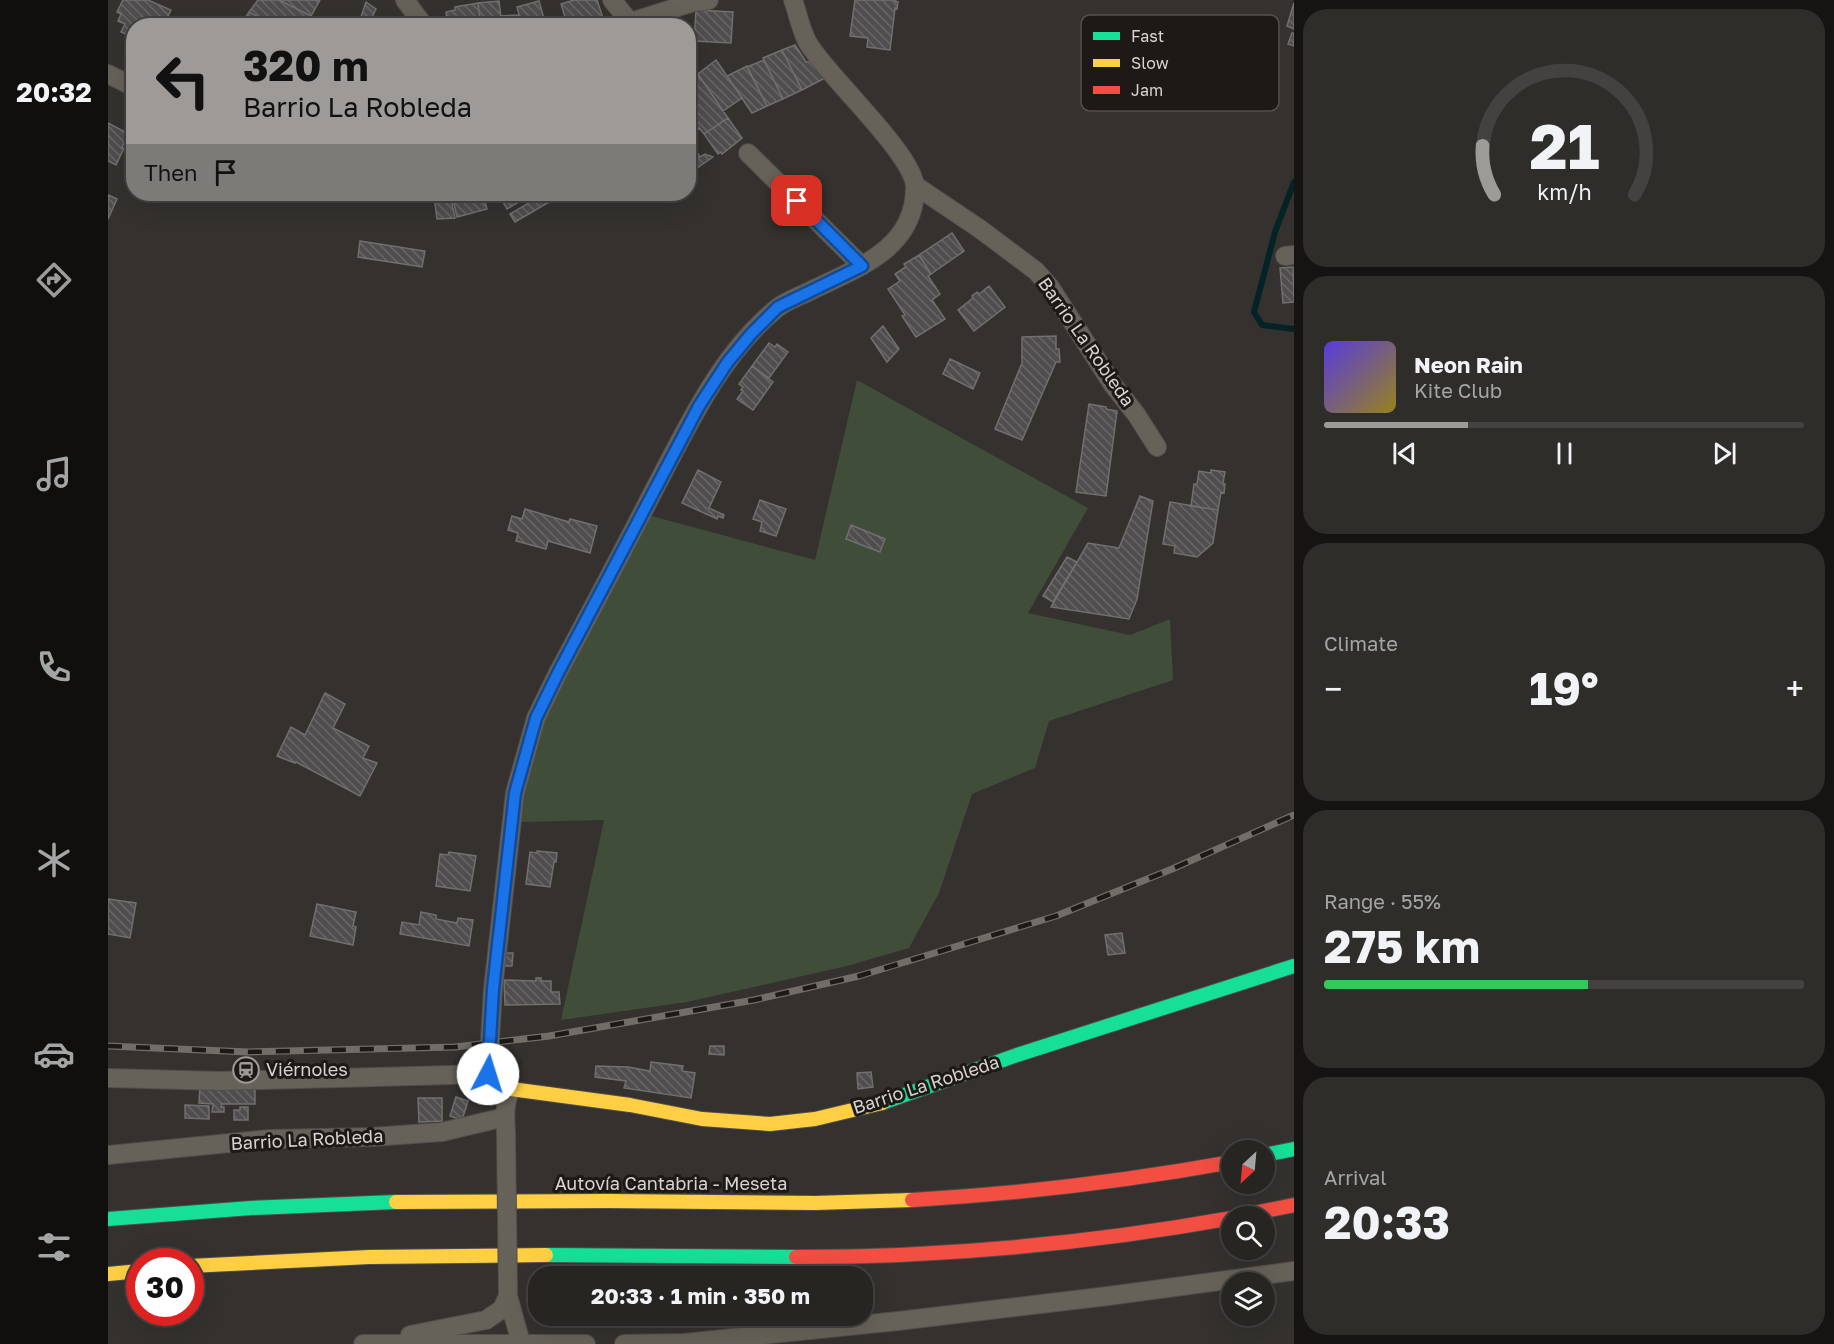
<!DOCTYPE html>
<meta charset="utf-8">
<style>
body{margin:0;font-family:"Golos Text",sans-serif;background:#2f2d2a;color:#f1f3f6;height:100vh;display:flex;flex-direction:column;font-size:22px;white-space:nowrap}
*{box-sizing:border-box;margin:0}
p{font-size:20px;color:#a4a5a5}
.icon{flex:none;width:33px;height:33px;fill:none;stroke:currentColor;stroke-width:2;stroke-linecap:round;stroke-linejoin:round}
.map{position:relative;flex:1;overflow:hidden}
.drawer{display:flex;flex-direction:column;gap:9px;padding:9px;background:#151413;width:540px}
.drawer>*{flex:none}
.top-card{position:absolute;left:18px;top:18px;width:570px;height:183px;border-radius:24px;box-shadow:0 6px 24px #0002,0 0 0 2px #434240;background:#9d9a97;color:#111;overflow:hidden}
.needle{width:39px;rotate:206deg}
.controls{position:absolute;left:1113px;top:1140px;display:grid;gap:12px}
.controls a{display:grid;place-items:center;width:54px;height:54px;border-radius:50%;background:#272522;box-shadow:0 6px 24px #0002,0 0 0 2px #434240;font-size:30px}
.speed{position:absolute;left:18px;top:1248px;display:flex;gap:12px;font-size:30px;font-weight:700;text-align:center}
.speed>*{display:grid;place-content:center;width:78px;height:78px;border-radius:50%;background:#272522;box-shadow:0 6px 24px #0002,0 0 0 2px #434240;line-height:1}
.speed .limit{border:9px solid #d22;background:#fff;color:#111}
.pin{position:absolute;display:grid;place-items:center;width:51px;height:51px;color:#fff;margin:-26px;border-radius:12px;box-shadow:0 3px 9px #0006}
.me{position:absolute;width:66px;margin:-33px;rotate:5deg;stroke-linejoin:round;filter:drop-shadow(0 0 4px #0008)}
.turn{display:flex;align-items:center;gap:21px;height:126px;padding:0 18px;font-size:27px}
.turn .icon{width:78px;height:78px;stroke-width:2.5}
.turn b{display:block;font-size:42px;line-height:51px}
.then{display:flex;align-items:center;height:57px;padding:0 18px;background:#0003;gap:12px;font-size:22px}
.big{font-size:45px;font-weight:700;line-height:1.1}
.drawer .widget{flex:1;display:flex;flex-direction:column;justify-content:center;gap:9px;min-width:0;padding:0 21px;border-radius:24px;background:#2f2d2a}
.drawer .dial{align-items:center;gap:0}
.dial svg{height:156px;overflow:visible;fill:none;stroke:#434240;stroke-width:7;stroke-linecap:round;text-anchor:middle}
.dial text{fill:#f1f3f6;stroke:none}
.song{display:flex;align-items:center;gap:18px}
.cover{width:72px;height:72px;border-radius:9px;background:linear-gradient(135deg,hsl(250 70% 55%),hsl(50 70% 35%))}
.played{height:6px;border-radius:3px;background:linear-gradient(90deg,#9d9a97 30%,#434240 30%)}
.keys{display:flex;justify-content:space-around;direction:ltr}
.heat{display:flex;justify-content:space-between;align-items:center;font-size:33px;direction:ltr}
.charge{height:9px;border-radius:4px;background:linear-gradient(90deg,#34c759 55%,#434240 0)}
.trip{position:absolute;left:420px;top:1266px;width:345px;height:60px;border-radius:24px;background:#272522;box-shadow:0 6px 24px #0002,0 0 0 2px #434240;font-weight:700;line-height:60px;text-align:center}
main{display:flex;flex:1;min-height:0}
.menu{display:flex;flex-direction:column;width:108px;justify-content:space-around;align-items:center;background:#100f0e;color:#a4a5a5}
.menu .icon{width:42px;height:42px}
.menu .selected{color:#9d9a97}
.menu b{font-size:27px;color:#f1f3f6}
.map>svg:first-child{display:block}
.green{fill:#404d38}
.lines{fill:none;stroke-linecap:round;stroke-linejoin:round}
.stream{stroke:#052226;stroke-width:6}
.building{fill:url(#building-back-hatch);stroke:#716f6f;stroke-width:1.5}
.street-casing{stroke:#504e4c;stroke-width:20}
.fast-casing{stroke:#504e4c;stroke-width:16}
.slow-casing{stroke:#504e4c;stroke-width:16}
.jam-casing{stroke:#504e4c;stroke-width:16}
.street{stroke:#666259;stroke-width:18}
.fast{stroke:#16e098;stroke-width:14}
.slow{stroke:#ffcf43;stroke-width:14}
.jam{stroke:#f24e42;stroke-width:14}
.rail-casing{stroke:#716e68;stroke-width:7}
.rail{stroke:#1c1917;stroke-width:4.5;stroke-dasharray:14;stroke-linecap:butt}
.street-bridge-casing{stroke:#504e4c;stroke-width:20;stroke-linecap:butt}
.street-bridge{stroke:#666259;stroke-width:18}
.route-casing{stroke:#114b97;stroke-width:15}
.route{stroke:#1a73e8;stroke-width:10}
.labels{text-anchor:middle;stroke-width:6;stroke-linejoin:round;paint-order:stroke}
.street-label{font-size:18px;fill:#d6d3d0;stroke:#1c1917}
.poi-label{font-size:18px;fill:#d6d3d0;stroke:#1c1917;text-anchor:start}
.key{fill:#1c1917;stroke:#54514e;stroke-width:1.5}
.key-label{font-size:16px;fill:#d6d3d0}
</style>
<main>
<nav class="menu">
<b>20:32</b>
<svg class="icon selected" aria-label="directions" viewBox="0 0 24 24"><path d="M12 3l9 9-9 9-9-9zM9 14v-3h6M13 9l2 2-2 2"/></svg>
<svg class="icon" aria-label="music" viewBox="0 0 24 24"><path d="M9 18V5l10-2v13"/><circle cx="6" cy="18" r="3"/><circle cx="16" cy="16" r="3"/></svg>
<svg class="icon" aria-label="phone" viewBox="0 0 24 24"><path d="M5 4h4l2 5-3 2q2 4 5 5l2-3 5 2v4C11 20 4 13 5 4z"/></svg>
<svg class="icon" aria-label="climate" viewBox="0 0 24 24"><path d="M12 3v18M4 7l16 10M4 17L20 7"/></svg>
<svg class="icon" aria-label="car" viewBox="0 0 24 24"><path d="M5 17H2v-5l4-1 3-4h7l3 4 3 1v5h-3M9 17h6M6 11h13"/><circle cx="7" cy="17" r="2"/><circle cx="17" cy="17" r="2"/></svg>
<svg class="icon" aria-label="filters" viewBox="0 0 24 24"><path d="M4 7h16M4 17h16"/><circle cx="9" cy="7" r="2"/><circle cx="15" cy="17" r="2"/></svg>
</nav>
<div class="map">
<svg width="1186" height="1344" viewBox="0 0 1186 1344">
<defs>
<pattern id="building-back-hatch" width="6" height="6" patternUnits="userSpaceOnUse" patternTransform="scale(1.5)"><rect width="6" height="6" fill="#4f4d4d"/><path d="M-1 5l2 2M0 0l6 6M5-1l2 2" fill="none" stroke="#686666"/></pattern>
</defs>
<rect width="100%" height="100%" fill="#34312e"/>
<path class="green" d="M749,380L980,508L920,613L1022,635L1062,619L1065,680L941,721L927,768L864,794L831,893L801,948L739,966L579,1002L453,1020L496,820L413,822L428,718L525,511L707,560Z"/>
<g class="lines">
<path class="stream" d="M1186,182L1167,232L1146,312L1154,325L1186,329"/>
</g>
<path class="building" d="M15,0H40L63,10L55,26H26V38L13,32L17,24L10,21L13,14L9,12Z
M150,0H171L203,16L197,26H167L141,12Z
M171,0H212L203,16Z
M466,0H489L496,21L482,26H457L454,18L457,17L453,4Z
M747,0H788L787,2H790L789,9L787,8L782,50L759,47L760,38L742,36Z
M391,1L394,26H373L370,3Z
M431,1L438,26H414L409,7Z
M258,2L268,9L260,26H250Z
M370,3L373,26H340L338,12L347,10V7Z
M1186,3V29L1179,26Z
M588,10L625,12L623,43L586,41Z
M141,12L167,26H138L134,23Z
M411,15L414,26H394L393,16Z
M454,18L457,26H450L448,20Z
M1184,33H1186V46L1180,44Z
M687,45L698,62H701L717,78L694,90L674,50Z
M674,50L694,90L675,99L655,58Z
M608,60L634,98L615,111L590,74Z
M656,60L675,99L659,106L639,67Z
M583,64L620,118L596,134L591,128L580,135V65Z
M639,66L659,106L644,113L619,76Z
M620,118L634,138L614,154L613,152L610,154L596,134Z
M0,123L21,134L14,147L16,148L8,165L0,161Z
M586,148L592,157L597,154L605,157L582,173L580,151Z
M342,194L347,218L329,219L326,196Z
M344,194H375L379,209L349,217Z
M404,194H424L399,209L394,200Z
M436,194H455L407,222L402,214Z
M0,195L9,199L0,219Z
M844,233L856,251L823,274L811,255Z
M252,241L317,251L314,267L250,257Z
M811,255L823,274L820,276L832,294L824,300L837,319L808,337L794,316L797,315L780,289L792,281L787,274L798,267L796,264Z
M1185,267L1186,302L1175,303L1172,268Z
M881,286L897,307L866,331L850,310L865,298L864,296L869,292L871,294Z
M775,326L791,349L779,362L763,338Z
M948,336V349H951L952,362H948L914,440L887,429L914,363V337Z
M661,343L667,347L669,344L680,352L661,378L644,366Z
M842,359L872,373L865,389L835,374Z
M644,366L665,382L645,410L629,399L635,391L633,390L635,387L631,384Z
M981,404L998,407V409L1009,411L998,496L968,492Z
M590,470L613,482L601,508L616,515L615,518L610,516L609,519L574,503Z
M1103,470L1117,472L1115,483L1117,484L1116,493L1113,492L1110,510L1083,506L1086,484H1089L1091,471L1103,473Z
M1032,496L1045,501L1029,599L1021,619L943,607L980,543L1011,548Z
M652,500L678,509L668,536L652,531L654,522L645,519Z
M1062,502L1110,510L1105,543L1089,557L1066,553L1067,546L1055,544Z
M417,509L461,522L462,519L489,526L482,553L440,541L438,549L408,541L410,533L400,530L404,516L414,519Z
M743,525L777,539L772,552L738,539Z
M959,557L969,562L945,602L935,596Z
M217,693L237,704L225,728L261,746L255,758L269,763L252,796L188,762L187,763L169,756L183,727L197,735Z
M429,851L449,853L448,862H446L442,887L418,884L422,852L429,853Z
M341,852L368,856L362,891L328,886L332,854L340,855Z
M0,899L28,903L22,938L0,934Z
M209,904L248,912L245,926L248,927L245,945L202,936Z
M313,912L328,915V919L349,923L350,918L365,920L361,946L292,934L294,922L311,925Z
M1014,933L1017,953L1000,955L997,935Z
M392,953H405L404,966H391Z
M428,978H433V981H443V992H451L452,1004L397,1005L396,980L428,981Z
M602,1046H616V1055L601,1054Z
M396,1059H403V1066H396Z
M543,1062L575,1066L574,1071L587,1073L583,1098L516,1088L518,1081L487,1077L488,1066L520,1067L542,1071Z
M763,1072L765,1087L750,1089L749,1073Z
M92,1086L147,1087V1104H114L113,1107H116V1112H104L105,1104L91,1103Z
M348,1097L360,1101L354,1120L342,1116Z
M310,1098H334V1121L311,1122Z
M77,1105L101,1106V1119L77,1118Z
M132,1107H140V1120H126V1110H132Z"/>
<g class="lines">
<g class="street-casing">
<path id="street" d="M297,0L316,26
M504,0L522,22
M510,26L586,2L601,0
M0,74L22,85
M640,153L754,266
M808,186L872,229L928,271L942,287L1005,385L1028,414L1049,447
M1177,256L1186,255
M0,1078L113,1081L380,1074
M398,1133C397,1117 396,1103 403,1089L385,1081L380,1074L385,989L407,793L428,718L450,673C482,613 514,553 545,492C579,428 611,356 668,309C676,302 687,298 696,294C743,270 807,252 807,188C808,156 719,76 700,43C693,31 690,14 685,0
M0,1155L162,1139L264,1137L334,1132L397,1117
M400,1296L413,1343
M302,1335L378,1320L394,1309L400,1296
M255,1344H478
M516,1344L576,1343L790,1321L1000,1296L1186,1271"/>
</g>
<g class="fast-casing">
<path id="fast" d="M774,1103L909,1055L1186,966
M1156,1155L1186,1149
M0,1219L143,1208L288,1202
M438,1255L688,1257"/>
</g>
<g class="slow-casing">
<path id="slow" d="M403,1089L522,1105L594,1119L662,1124L707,1119L774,1103
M288,1202L500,1201L707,1203L804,1200
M82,1266L261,1257L438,1255
M0,1274L32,1271"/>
</g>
<g class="jam-casing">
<path id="jam" d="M804,1200C912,1194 1018,1181 1124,1162
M1131,1216L1186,1205
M688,1257C835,1257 979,1244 1124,1218"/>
</g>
<use href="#street" class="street"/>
<use href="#fast" class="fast"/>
<use href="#slow" class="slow"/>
<use href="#jam" class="jam"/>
<g class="rail-casing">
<path id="rail" d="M0,1046L140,1052L347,1047L441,1036L646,1000L751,976L948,916L1064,869L1186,815"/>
</g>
<use href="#rail" class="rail"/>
<g class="street-bridge-casing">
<path id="street-bridge" d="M398,1133L400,1296"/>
</g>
<use href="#street-bridge" class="street-bridge"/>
</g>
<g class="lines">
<g class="route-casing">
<path id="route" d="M380,1074L385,989L407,793L428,718L450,673L591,406L619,363L643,334L670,307L754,266L689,201"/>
</g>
<use href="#route" class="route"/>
</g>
<defs>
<g id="station-ring" transform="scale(1.35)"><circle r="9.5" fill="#1c1917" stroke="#9d9a97" stroke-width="1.5"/><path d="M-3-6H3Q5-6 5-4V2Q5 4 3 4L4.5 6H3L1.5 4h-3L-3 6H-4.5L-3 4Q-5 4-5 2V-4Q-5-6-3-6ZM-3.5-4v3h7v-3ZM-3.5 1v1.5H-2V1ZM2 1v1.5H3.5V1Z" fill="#9d9a97"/></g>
</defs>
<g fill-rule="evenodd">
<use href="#station-ring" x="138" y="1070"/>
</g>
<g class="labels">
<g class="street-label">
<text transform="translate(978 342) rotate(55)" y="6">Barrio La Robleda</text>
<text transform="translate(818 1085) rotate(-18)" y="6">Barrio La Robleda</text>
<text transform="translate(199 1140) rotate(-3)" y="6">Barrio La Robleda</text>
<text x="563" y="1190">Autovía Cantabria - Meseta</text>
</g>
<g class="poi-label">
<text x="158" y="1076">Viérnoles</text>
</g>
</g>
<rect x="973" y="15" width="198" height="96" rx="9" class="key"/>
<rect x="985" y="32" width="27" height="8" fill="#16e098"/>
<rect x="985" y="59" width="27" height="8" fill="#ffcf43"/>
<rect x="985" y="86" width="27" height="8" fill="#f24e42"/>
<g class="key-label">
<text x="1023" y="42">Fast</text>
<text x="1023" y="69">Slow</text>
<text x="1023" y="96">Jam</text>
</g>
</svg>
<div class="controls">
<a><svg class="needle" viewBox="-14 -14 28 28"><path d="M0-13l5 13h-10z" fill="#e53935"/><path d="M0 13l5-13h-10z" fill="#a4a5a5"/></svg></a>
<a><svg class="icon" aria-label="search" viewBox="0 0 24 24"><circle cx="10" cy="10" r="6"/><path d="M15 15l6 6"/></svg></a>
<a><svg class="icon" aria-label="layers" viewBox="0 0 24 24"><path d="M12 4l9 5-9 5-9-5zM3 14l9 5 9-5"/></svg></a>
</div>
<div class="speed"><div class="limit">30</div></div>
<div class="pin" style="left:689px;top:201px;background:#d93025"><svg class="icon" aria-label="arrive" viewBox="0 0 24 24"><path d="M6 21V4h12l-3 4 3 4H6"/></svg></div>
<svg class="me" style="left:380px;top:1074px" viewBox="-20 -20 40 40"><circle r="19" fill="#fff"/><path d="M0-13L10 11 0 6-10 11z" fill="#1a73e8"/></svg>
<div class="trip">20:33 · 1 min · 350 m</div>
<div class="top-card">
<div class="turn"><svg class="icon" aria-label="left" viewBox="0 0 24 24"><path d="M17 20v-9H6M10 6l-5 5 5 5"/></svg><div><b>320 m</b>Barrio La Robleda</div></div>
<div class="then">Then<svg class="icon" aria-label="arrive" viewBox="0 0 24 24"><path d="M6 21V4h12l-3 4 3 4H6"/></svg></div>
</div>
</div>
<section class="drawer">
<div class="widget dial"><svg viewBox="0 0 100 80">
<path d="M14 69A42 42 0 1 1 86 69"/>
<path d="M14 69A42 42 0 0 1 8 44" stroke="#9d9a97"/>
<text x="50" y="56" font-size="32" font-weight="700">21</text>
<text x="50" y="72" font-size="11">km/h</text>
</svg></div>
<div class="widget">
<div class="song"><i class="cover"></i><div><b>Neon Rain</b><p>Kite Club</p></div></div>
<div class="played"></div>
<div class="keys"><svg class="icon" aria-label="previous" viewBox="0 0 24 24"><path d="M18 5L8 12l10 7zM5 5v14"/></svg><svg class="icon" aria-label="pause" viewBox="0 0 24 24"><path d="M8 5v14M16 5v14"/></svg><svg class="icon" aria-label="next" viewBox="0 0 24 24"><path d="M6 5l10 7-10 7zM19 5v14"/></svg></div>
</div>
<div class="widget"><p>Climate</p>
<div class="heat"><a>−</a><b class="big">19°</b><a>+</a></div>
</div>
<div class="widget"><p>Range · 55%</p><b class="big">275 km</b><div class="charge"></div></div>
<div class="widget"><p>Arrival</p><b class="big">20:33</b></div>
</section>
</main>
